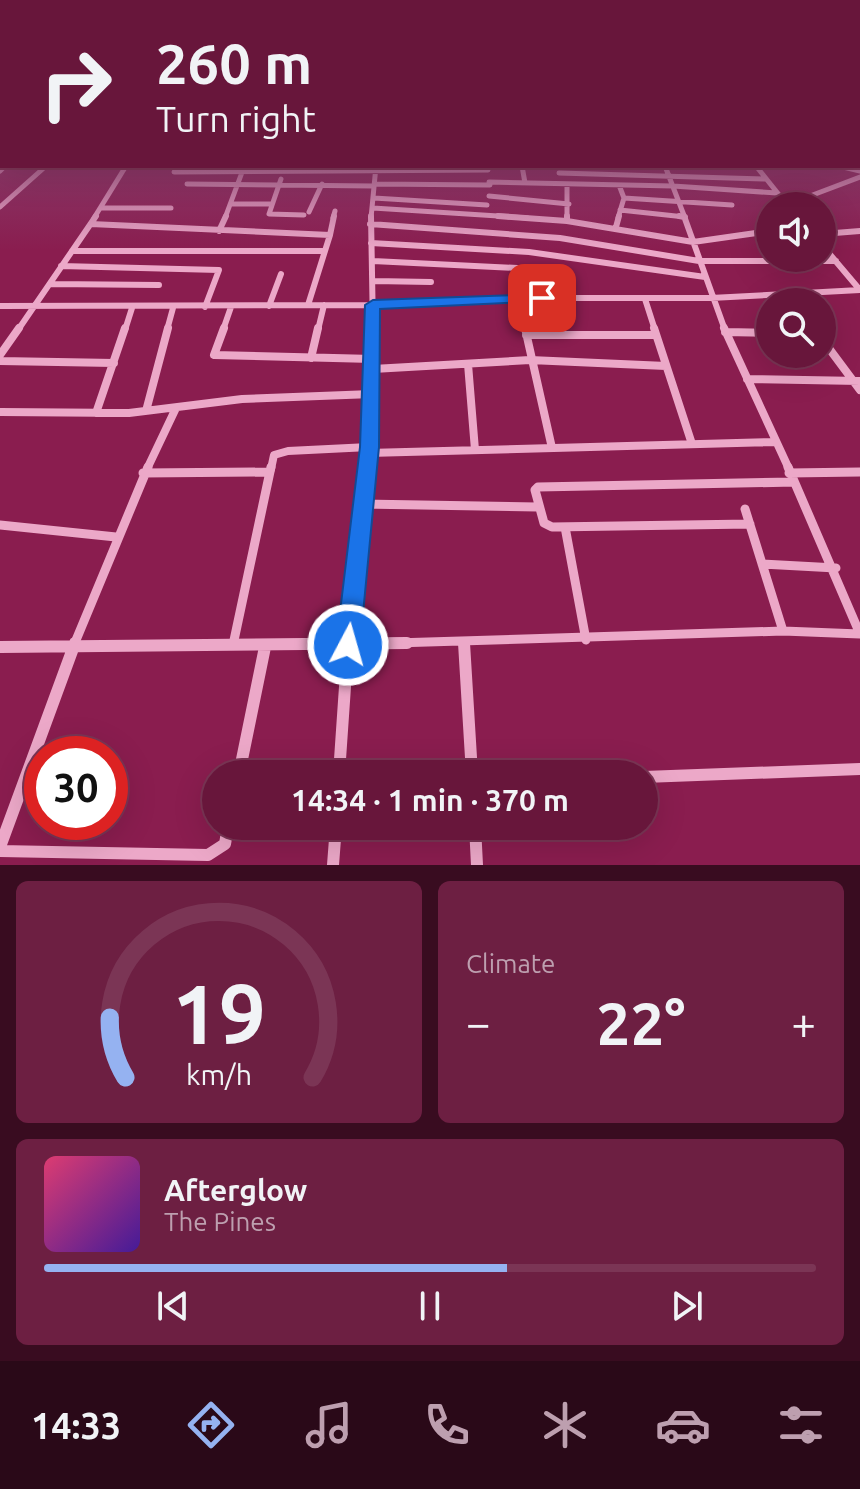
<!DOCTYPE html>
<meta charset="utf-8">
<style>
body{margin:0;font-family:Ubuntu,sans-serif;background:#6d1f42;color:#f1f3f6;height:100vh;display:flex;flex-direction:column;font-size:30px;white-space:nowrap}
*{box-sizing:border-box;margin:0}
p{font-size:26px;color:#bd9faf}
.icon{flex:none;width:44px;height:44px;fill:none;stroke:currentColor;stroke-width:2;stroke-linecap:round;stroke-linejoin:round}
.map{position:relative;height:865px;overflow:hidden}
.sheet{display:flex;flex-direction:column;gap:16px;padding:16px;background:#390c20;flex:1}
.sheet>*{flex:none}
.hud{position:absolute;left:0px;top:0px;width:860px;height:168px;box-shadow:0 8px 32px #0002,0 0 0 2px #7b3555;background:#68163b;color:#f1f3f6;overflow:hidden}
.fabs{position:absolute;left:756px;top:192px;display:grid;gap:16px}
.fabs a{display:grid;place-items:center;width:80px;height:80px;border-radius:50%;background:#68163b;box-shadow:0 8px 32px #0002,0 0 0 2px #7b3555;font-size:40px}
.speed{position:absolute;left:24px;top:736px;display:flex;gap:16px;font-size:40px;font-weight:700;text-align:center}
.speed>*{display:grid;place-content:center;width:104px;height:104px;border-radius:50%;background:#68163b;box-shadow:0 8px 32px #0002,0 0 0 2px #7b3555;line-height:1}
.speed .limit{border:12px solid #d22;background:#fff;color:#111}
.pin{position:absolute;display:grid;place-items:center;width:68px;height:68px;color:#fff;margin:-34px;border-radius:16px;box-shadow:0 4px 12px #0006}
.me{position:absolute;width:88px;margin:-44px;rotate:6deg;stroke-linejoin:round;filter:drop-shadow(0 0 6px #0008)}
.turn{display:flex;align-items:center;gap:28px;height:168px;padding:0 24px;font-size:36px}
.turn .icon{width:104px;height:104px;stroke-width:2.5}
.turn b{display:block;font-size:56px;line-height:68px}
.big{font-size:60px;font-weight:700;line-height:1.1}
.sheet .tile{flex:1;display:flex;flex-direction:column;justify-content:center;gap:12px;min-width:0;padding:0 28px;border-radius:12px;background:#6d1f42}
.sheet .dial{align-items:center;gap:0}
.dial svg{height:208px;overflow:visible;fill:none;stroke:#7b3555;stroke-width:7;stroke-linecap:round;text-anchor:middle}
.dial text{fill:#f1f3f6;stroke:none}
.song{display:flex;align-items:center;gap:24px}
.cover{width:96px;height:96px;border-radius:12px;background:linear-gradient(135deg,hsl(340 70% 55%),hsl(260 70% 35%))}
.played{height:8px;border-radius:4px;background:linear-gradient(90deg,#95b2f1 60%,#7b3555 60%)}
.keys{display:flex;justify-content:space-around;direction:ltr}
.heat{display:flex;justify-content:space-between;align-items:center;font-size:44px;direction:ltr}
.sheet .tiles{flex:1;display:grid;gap:16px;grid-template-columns:1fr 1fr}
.tile:last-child{grid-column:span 2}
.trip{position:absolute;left:202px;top:760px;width:456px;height:80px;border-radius:40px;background:#68163b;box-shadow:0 8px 32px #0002,0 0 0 2px #7b3555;font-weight:700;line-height:80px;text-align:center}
.dock{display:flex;height:128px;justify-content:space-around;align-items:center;background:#2a0918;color:#bd9faf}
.dock .icon{width:56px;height:56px}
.dock .current{color:#95b2f1}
.dock b{font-size:36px;color:#f1f3f6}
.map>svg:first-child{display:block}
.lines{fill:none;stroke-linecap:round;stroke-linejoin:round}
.minor-far4{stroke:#eca8c8;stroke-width:5}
.minor-far3{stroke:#eca8c8;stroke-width:6}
.minor-far2{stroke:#eca8c8;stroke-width:8}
.minor-far1{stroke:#eca8c8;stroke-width:9}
.minor{stroke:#eca8c8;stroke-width:12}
.route{fill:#1a73e8;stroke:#114b97;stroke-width:2}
</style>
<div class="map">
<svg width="860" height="865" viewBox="0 0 860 865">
<rect width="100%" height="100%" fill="#8a1d4f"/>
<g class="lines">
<path class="minor-far4" d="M522,166L525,183
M665,166L685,218
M756,166L788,206
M839,166L860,171
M0,171L5,166
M174,172L488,170
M559,173L766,179
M281,179L269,214L304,215
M489,182L673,186L777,193
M187,184L374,186
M375,184L490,185
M567,184V218
M489,196L569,204
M810,196L860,177
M374,198L487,205
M624,198L732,205
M231,204H271
M0,207L46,166
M102,208H171
M373,208L528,218
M620,210L685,217
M309,212L322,184
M94,218L126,166
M225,218L244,167
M333,218L335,211
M371,218L376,166
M618,218L624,198L619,185"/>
<path class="minor-far3" d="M371,216L373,330
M498,216L567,221L693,242L770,231
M567,216V221
M679,216L685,217
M684,216L725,330
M91,224L330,235L308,305
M370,224L560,238L699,261H836
M616,227L619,216
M219,231L226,216
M822,234L860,231
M330,235L334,216
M371,243L529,252L705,277
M822,245L860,290
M72,251H325
M373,261L537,269L542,298
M61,266L219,270L205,307
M374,281L431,282
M50,284L159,285
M521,299L526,330
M645,299L655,330
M0,306L373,305L542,298H711L860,290
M269,306L281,274
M18,330L96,216
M125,330L132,308
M167,330L173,308
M223,330L231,307
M318,330L324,305"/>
<path class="minor-far2" d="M224,328L214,355L373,359
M525,328L552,448
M654,328L692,444
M724,328L789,469
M725,332L770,333
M526,335H656
M822,339L860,390
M0,355L19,328
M311,358L318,328
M0,361L114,363
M468,364L475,450
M373,369L530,360L666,366
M747,379L860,381
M146,411L168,328
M0,412L129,413L242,399L372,394
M96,413L125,328
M368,453L774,442
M147,469L176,408
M271,469L274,455L288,451L369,447
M367,469L373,328"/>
<path class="minor-far1" d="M788,467L860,634
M143,473L270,472
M789,473L860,472
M362,504L537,507
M745,509L783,631
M750,524L552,527L544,523L535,490L538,487L794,482
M0,525L116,537
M565,527L586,640
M762,564L836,568
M464,642V645
M74,645L148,467
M233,645L271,467
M329,645L783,631L860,634
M348,645L367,467"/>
<path class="minor" d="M464,643L472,774
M0,647L407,643
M239,774L265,647
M339,774L348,643
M644,777L860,769
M475,826L477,865
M0,847L75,643
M0,851L208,855L225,844L228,826
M333,865L336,826"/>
</g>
<linearGradient id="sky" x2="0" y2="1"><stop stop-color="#4c102b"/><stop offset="0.52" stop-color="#87406e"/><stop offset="1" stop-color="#87406e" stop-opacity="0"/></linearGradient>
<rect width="860" height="250" fill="url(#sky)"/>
<path class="route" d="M542,294L549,298L547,301L380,309L379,447L360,645L356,652L348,655L339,652L336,645L360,447L365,305L373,300Z"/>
</svg>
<div class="fabs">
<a><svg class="icon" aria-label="sound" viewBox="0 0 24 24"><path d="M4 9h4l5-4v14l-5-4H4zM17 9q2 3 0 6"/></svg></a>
<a><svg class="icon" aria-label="search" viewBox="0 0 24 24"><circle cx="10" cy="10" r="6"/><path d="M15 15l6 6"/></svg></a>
</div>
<div class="speed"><div class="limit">30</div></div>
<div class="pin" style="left:542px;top:298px;background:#d93025"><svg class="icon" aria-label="arrive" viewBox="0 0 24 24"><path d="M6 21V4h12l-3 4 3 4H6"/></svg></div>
<svg class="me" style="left:348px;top:645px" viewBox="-20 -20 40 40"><circle r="17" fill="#1a73e8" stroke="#fff" stroke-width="3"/><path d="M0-11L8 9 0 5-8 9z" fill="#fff"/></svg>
<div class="trip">14:34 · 1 min · 370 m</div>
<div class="hud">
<div class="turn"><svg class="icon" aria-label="right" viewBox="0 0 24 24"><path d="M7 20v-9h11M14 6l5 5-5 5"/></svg><div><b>260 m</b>Turn right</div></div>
</div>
</div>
<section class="sheet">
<div class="tiles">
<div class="tile dial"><svg viewBox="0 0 100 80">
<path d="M14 69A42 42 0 1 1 86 69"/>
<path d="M14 69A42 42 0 0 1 8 46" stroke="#95b2f1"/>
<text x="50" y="56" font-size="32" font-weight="700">19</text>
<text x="50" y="72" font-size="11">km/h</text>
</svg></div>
<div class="tile"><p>Climate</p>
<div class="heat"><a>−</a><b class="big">22°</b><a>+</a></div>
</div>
<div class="tile">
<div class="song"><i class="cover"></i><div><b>Afterglow</b><p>The Pines</p></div></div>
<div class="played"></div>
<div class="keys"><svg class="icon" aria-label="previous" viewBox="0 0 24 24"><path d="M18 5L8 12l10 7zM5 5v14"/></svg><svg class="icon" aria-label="pause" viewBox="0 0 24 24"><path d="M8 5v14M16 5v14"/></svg><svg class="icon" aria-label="next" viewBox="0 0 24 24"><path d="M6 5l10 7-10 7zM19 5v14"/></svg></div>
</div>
</div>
</section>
<nav class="dock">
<b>14:33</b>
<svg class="icon current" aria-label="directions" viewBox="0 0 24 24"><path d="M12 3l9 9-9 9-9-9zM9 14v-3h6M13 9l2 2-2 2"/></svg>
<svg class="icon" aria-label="music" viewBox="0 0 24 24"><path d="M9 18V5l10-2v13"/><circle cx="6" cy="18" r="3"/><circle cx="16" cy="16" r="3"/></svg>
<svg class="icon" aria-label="phone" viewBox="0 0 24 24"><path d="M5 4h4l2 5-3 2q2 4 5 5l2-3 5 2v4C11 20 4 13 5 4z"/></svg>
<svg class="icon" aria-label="climate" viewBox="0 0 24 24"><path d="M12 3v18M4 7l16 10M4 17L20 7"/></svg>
<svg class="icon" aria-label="car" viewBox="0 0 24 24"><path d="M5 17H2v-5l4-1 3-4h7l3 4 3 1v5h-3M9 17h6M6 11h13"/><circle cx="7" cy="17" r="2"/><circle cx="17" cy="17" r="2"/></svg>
<svg class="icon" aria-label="filters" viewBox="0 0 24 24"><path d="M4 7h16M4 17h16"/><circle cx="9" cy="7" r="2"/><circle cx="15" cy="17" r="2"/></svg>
</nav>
